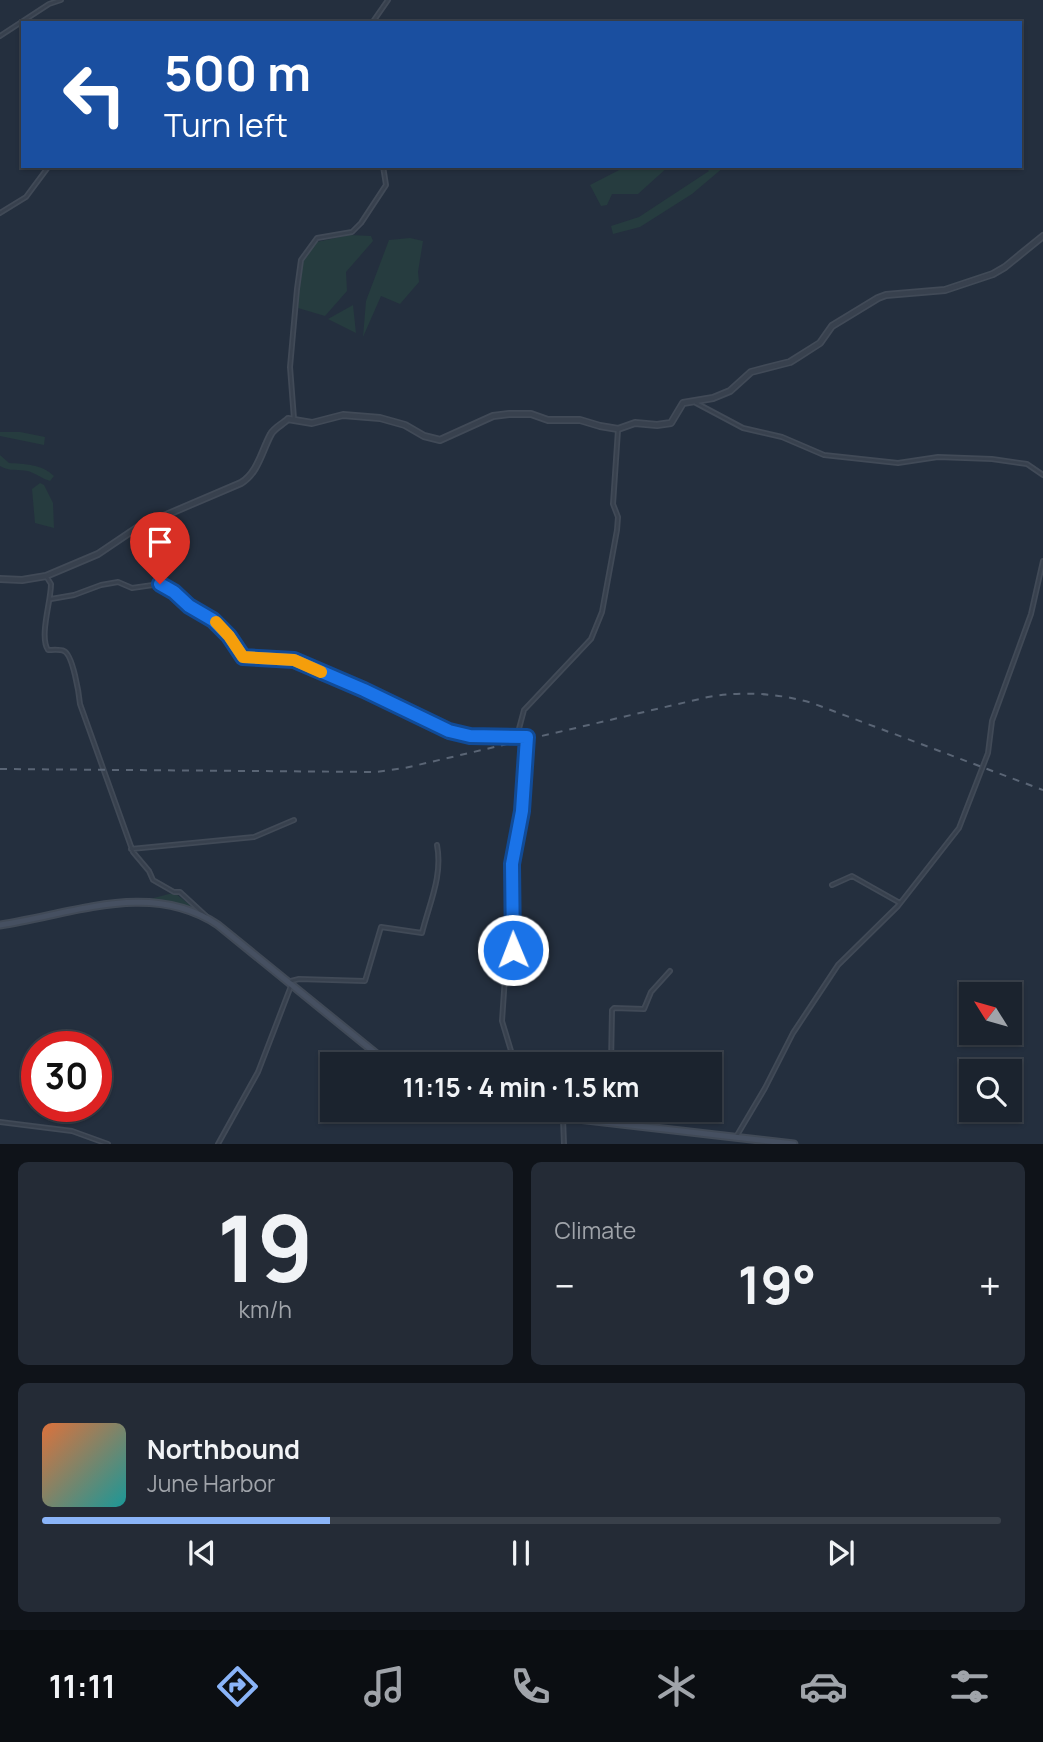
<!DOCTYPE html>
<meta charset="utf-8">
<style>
body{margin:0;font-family:Manrope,sans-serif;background:#242b36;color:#f1f3f6;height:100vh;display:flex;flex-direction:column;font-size:26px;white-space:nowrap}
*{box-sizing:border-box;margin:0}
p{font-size:23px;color:#a0a4aa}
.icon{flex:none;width:38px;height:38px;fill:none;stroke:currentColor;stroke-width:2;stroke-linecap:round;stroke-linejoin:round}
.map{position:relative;height:1144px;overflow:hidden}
.side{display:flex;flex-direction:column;gap:18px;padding:18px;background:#0f1319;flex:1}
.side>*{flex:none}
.hud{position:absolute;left:21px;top:21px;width:1001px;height:147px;border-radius:0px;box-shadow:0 2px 5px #0004,0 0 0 2px #39404a;background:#1a4fa0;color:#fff;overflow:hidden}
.needle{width:46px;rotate:307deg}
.controls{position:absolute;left:959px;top:982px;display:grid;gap:14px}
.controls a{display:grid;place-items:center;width:63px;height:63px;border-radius:0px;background:#1b232e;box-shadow:0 2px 5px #0004,0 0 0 2px #39404a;font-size:35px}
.speed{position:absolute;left:21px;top:1031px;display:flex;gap:14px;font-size:35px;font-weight:700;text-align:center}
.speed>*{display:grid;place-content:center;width:91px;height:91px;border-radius:50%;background:#1b232e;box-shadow:0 2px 5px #0004,0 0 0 2px #39404a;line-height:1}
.speed .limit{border:10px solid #d22;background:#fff;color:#111}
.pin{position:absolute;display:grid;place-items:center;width:60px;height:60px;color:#fff;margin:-72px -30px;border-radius:50% 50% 50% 0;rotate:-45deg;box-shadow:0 0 7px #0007}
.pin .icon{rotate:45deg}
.me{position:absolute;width:77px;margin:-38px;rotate:359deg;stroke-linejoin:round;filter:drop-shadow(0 0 5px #0008)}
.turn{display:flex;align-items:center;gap:24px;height:147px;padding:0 28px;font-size:32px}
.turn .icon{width:91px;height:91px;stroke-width:2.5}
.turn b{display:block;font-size:49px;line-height:60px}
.big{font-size:52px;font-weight:700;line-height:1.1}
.side .card{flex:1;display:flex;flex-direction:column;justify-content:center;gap:10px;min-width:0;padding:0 24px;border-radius:10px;background:#242b36}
.side .dial{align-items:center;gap:0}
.dial b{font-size:91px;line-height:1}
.song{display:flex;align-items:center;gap:21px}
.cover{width:84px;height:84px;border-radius:10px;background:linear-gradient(135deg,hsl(20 70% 55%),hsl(180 70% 35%))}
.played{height:7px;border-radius:4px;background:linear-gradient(90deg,#8ab4f8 30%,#39404a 30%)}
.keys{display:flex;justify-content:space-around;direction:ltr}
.heat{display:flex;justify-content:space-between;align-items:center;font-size:38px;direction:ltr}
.side .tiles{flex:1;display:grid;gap:18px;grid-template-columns:1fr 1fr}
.card:last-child{grid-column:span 2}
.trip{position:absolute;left:320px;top:1052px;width:402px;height:70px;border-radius:0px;background:#1b232e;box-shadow:0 2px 5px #0004,0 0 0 2px #39404a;font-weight:700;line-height:70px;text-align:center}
.dock{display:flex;height:112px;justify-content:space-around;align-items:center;background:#0b0e12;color:#a0a4aa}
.dock .icon{width:49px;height:49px}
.dock .current{color:#8ab4f8}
.dock b{font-size:32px;color:#f1f3f6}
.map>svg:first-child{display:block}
.green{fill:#263c3f}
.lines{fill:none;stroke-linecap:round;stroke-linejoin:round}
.minor-casing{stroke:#414a57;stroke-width:6}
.tertiary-casing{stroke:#414a57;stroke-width:8}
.secondary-casing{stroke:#414a57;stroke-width:9}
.minor{stroke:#38414e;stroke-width:2.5}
.tertiary{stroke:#38414e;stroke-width:4.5}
.secondary{stroke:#465061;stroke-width:5}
.rail{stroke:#5a6575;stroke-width:2;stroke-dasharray:7 7;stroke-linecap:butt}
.route-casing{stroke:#114b97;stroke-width:18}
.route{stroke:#1a73e8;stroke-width:12}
.slow{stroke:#f59e0b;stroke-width:12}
</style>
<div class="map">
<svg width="1043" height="1144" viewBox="0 0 1043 1144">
<rect width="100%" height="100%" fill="#242f3e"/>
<path class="green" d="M627,166H669L638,194H612L607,205L601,206L590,185Z
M703,166L724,167L692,194L640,227L613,234L611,226L639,217L709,171Z
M349,235L371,236L373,241L346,272L347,291L325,316L298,308L301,262L317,242Z
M410,238L423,241L418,272L419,282L400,304L381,296L363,337L366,301L389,240Z
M353,305L356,333L328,319Z
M0,432H20L45,437L44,445L0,436Z
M0,455L9,463C24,464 42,464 54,476L50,481C43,479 35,473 28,471C18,469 10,472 0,466Z
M40,483L44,485L53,503L54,528L35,523L32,489Z
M169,894H176L200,913L173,902L146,900Z"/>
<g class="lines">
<g class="minor-casing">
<path id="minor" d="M372,23L388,0
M0,36L49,4L61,0
M0,213L26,197L49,166
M696,403L743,428L782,437L824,455L898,463L938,457L992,459L1027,464L1043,475
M294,419L290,367L297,289L301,260L317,238L352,232L361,223L386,185L383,166
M46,576L51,584C51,602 39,636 48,650C52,650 60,649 64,651C73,655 79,694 80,704L133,852L149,871L153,880L174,892H180L206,916
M51,599L74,595L101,585L118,582L132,588L160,584L174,592L189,606L213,620L229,636L243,657L294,660L364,690L449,731L470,736L517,737
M131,849L254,837L294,820
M832,885L852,876L900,903
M291,981L299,979L365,981L381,927L422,933C429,904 443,876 437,845
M515,1064L502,1021L506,962L513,953C512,923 509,891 512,861C516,821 533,779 527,738L517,736L524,710L591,639L602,612L617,530L618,517L613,504L618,430
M611,1064L612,1010L614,1008L644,1009L651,992L670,971
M563,1119L564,1144
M597,1121L601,1110
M0,1122L72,1131L108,1144
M736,1137L765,1088L793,1033L838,965L898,906L959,828L988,753L992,721L1031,614L1043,561
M218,1144L258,1072L291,986"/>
</g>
<g class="tertiary-casing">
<path id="tertiary" d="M0,579L22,580L46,576L98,554L138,527L241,483C258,473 262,450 271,434C274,428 283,424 288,419L312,423L343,415L380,418L405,425L424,436L440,440L493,416L509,414H531L548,420H580L600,426L618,429L635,423L657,425L671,423L683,403L713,398L730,391L751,372L790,362L798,357L820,343L832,326L878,298L886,295L945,290L993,274L1005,267L1043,236"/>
</g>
<g class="secondary-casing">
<path id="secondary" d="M0,925C73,914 151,880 218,925L389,1064
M499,1110L794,1144"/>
</g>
<use href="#minor" class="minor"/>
<use href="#tertiary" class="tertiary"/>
<use href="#secondary" class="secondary"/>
<path class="rail" d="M0,769L376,772L405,768L708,697C743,691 777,693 812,703L1043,790"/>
</g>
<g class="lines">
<g class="route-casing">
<path id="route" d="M160,584L174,592L189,606L213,620L229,636L243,657L294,660L364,690L449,731L470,736L527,737L522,811L512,864L513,950"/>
</g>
<use href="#route" class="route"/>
<path class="slow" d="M216,622L229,636L243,657L294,660L321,672"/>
</g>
</svg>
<div class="controls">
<a><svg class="needle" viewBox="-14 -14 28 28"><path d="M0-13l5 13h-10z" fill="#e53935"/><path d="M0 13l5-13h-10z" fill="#a0a4aa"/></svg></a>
<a><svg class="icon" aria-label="search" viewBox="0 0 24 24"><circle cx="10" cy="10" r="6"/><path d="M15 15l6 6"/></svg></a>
</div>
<div class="speed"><div class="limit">30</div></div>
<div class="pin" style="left:160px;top:584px;background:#d93025"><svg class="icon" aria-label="arrive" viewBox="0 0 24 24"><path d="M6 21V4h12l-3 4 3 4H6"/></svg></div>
<svg class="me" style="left:513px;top:950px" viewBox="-20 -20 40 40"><circle r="17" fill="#1a73e8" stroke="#fff" stroke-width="3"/><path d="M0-11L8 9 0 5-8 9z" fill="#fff"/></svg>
<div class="trip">11:15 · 4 min · 1.5 km</div>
<div class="hud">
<div class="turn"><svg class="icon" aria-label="left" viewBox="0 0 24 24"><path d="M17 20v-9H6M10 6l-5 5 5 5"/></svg><div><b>500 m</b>Turn left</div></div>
</div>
</div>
<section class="side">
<div class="tiles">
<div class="card dial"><b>19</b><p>km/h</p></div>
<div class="card"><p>Climate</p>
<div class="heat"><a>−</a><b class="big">19°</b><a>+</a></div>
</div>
<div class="card">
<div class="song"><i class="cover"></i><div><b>Northbound</b><p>June Harbor</p></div></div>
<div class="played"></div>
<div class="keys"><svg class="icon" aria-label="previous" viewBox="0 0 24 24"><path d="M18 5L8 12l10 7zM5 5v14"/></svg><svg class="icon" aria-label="pause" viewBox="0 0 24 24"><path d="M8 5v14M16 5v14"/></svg><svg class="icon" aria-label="next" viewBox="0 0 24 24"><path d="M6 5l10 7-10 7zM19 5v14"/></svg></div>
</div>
</div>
</section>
<nav class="dock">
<b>11:11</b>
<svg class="icon current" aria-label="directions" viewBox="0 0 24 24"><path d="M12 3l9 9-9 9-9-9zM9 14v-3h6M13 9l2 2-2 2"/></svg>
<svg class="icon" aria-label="music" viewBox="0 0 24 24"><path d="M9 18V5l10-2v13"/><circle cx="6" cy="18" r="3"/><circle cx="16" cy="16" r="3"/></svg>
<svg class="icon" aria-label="phone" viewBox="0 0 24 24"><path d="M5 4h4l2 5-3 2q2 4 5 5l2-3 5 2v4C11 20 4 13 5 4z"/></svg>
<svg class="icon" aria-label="climate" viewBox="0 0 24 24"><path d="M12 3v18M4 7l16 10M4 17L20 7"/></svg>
<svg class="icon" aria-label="car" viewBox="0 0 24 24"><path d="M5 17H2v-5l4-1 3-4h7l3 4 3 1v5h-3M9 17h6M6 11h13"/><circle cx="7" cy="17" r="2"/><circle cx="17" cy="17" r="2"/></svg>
<svg class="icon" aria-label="filters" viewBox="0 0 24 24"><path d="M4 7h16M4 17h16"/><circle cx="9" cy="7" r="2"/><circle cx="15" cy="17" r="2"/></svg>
</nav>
